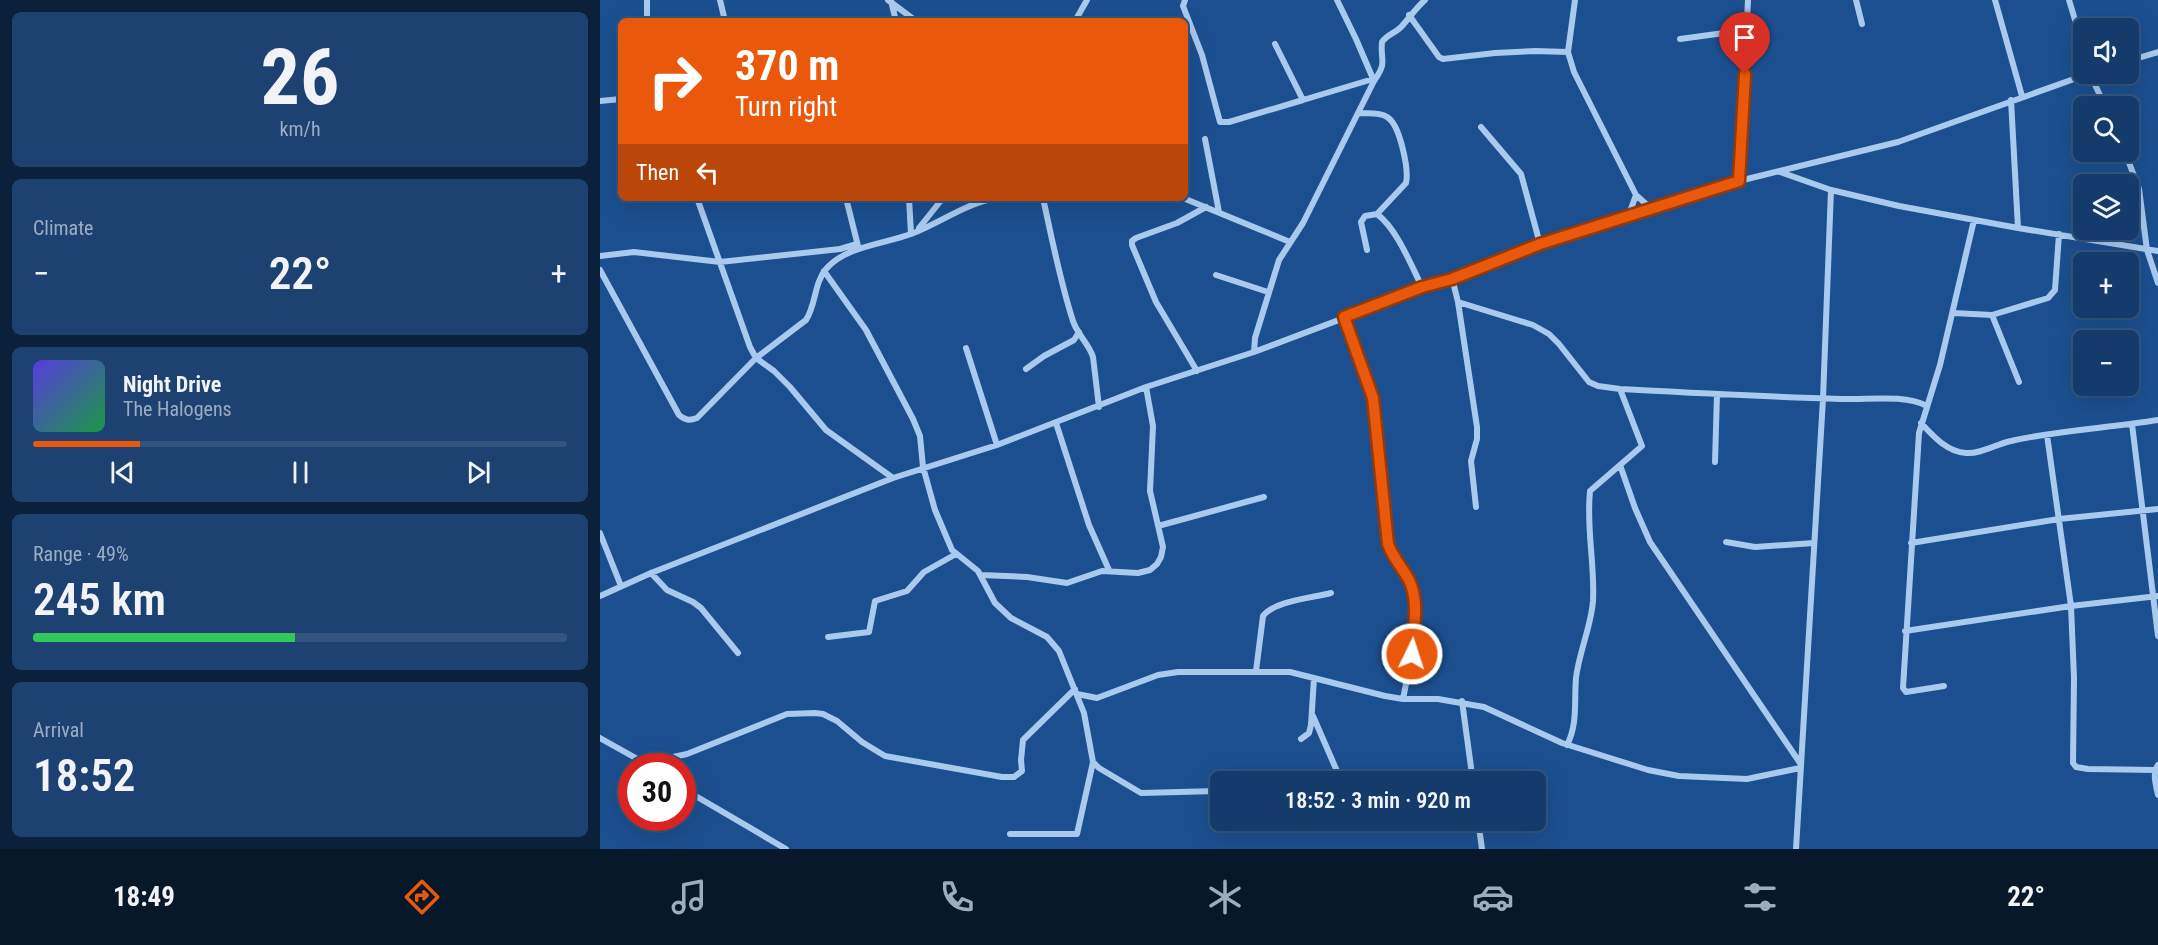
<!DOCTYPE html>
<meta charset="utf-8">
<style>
body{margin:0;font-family:"Roboto Condensed",sans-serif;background:#1d4271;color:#f1f3f6;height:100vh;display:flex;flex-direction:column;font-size:22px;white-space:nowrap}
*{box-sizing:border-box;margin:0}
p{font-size:20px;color:#9dadc1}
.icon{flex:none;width:33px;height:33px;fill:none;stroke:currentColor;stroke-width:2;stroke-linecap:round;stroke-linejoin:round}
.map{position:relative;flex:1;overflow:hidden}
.sheet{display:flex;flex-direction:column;gap:12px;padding:12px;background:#0b203b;width:600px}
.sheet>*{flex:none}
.guide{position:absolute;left:18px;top:18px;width:570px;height:183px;border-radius:9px;box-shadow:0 6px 24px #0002,0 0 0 2px #33557e;background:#ea580c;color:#fff;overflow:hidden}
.controls{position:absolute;left:1473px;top:18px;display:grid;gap:12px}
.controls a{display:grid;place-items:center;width:66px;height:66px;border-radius:9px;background:#143b6b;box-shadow:0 6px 24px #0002,0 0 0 2px #33557e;font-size:30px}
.speed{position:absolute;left:18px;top:753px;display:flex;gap:12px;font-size:30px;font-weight:700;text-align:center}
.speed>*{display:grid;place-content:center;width:78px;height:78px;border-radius:50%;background:#143b6b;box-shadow:0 6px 24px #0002,0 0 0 2px #33557e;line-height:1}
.speed .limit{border:9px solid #d22;background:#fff;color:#111}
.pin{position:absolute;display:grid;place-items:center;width:51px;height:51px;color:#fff;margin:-62px -26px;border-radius:50% 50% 50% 0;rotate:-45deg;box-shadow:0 0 6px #0007}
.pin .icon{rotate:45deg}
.me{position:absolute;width:66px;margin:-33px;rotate:4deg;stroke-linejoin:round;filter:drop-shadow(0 0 4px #0008)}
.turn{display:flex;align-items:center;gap:21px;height:126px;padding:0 18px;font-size:27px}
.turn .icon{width:78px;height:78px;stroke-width:2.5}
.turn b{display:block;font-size:42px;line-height:51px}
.then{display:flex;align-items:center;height:57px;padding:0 18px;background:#0003;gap:12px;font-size:22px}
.big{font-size:45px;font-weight:600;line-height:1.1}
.sheet .tile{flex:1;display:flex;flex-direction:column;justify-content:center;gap:9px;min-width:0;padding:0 21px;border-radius:9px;background:#1d4271}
.sheet .dial{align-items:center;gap:0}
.dial b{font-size:78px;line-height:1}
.song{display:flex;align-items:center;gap:18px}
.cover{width:72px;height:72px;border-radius:9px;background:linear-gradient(135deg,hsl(250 70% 55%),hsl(140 70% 35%))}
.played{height:6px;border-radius:3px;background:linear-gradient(90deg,#ea580c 20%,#33557e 20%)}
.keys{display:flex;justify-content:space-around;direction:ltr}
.heat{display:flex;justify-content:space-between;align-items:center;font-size:33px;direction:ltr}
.charge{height:9px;border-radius:4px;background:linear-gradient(90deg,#34c759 49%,#33557e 0)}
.trip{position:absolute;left:610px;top:771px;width:336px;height:60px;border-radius:9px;background:#143b6b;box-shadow:0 6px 24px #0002,0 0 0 2px #33557e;font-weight:600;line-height:60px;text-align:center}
.dock{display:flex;height:96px;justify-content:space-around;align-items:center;background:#08182b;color:#9dadc1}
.dock .icon{width:42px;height:42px}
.dock .on{color:#ea580c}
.dock b{font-size:27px;color:#f1f3f6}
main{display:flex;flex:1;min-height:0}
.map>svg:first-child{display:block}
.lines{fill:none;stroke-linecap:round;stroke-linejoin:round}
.minor{stroke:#a9c9ee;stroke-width:6}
.route-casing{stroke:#983908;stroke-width:15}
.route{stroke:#ea580c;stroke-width:10}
</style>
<main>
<section class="sheet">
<div class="tile dial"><b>26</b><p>km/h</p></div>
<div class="tile"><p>Climate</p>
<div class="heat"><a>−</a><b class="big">22°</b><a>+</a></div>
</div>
<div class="tile">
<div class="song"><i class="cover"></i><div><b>Night Drive</b><p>The Halogens</p></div></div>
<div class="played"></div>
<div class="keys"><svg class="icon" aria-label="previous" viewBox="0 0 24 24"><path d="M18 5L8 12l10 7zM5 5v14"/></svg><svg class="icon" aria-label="pause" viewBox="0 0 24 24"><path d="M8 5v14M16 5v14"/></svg><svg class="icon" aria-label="next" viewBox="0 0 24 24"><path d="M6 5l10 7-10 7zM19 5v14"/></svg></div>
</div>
<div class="tile"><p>Range · 49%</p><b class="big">245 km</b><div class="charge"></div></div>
<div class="tile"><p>Arrival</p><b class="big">18:52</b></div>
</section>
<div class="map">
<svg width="1558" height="849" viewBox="0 0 1558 849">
<rect width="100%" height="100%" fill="#1b4f8f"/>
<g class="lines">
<path class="minor" d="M120,0L125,21
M288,0L316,21
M585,0L583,6L602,55L620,122H629L703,100
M737,0L756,39L774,81
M975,0L968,52L974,72L1036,195L1046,204L1054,207
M1256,0L1262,24
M1395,0L1422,96
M1469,0L1484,50
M291,1L296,21
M809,15L839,57L843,59L895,53L935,51L968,52
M47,21V0
M475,21L487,0
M1080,39L1146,30
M675,44L703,100L773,79
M1528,61L1558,52
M1490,74L1505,106
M1411,100L1418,228
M0,101L21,99
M759,113C768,114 779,112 787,117C800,124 809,170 806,183L777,214
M881,127L921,174L940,244
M605,139L619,212
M1525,152L1539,189L1547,250L1558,283
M1180,172L1231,190L1299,206L1418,228L1558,251
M1139,181L1148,0
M97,198L150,347L156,358L174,371L190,387L226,430L293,478
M246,198L258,246
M309,198L311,234
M443,198C452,239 460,281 473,321C477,334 489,344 493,357L499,407
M583,198L690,242
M1028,217L1036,195
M319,228L343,198
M767,250L761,222L765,216L777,214C797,229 811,265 822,287
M0,256L34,252L120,262L240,249L257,244
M0,270L79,415C85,420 89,421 97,418L156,358L206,320C216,305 214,283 226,269C246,246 284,244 311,234C340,223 364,204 396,198
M224,271L266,330L313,419L320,436L323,467L335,510L352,550L378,571L395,603L411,618L447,637L459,651L484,713L493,762L499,768L541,793L617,791
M616,275L668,292
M852,278L858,302L933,325L949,334L959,344L989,382L998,386L1020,389C1094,393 1167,397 1241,399C1268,400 1303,394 1327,406
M858,302L877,427V439L871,461L876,507
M1353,313L1392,315L1419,382
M1392,315L1448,298L1455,290L1459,234
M744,317L773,398L788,544C793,559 805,569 811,584C822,614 809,668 803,699
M366,348L397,445
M654,352L655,338L679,260L703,223L774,81C788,61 780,62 782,42C787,34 796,33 802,26C810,17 816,8 825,0
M426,369L444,356L474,340L479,332
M597,371L556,302L532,245V241L536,238L577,223L606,207
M456,423L489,525L509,570
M1321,423C1333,436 1347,452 1366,453C1382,454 1396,444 1411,441C1459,430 1509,428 1558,420
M1532,424L1558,636
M1447,435L1471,606L1474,678L1473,763L1476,767L1488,769L1555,770
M1115,462L1117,394
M1020,465L1035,508L1050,542L1200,763
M558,526L664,497
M0,533L21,586
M1126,542L1155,547L1214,543
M1311,543L1459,519L1558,509
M51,573L67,590L93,602L101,608L138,653
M381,575L427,577L467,583L502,571L538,573L550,570L557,564L561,557L563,547L550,491L553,426L546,387
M0,596L51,573L293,478L397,445L546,387L654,352L940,244L1139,181L1298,142L1488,74
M1305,631L1471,606L1558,596
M228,637L269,632L275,601L307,591L324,572L356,554
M656,671L663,616C674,601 712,598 731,593
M1344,686L1306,692L1303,688L1319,433L1340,365L1374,220
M477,694L497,698L558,675L578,672H690L785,696L803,699H838L884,707L962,743L1048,770L1079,776L1147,779L1200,768
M862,701L873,782
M713,716L740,778L746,781L775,778
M0,738L50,766
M701,739L709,733L711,725L714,678
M967,745C978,724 974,701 976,678C979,652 991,627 993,601C995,564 986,528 990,491L1042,446L1020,389
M45,763L87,754L187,714L215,713L223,714L237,721L262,742L285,756L402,777H414L422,771L421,760L423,740L475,689
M1558,765C1552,774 1556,785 1558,795
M82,788L186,849
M878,820L882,849
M410,834H477L493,762
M1196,849L1223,399L1231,190"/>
</g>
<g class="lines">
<g class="route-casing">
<path id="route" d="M812,654C813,631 820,602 809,580C802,567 793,558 788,544L773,398L744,317L822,287L852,279L940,244L1139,181L1145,74"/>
</g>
<use href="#route" class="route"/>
</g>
</svg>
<div class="controls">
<a><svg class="icon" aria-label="sound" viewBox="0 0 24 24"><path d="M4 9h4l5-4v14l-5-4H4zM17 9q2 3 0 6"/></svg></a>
<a><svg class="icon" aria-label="search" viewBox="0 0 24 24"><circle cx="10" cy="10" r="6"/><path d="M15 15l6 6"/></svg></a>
<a><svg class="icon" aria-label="layers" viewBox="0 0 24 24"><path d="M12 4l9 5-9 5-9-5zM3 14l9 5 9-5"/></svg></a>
<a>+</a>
<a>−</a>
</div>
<div class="speed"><div class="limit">30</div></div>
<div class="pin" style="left:1145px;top:74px;background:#d93025"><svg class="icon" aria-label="arrive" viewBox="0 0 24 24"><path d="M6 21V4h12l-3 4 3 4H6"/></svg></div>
<svg class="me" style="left:812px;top:654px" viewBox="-20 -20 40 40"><circle r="17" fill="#ea580c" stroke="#fff" stroke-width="3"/><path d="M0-11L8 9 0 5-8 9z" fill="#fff"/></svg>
<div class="trip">18:52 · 3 min · 920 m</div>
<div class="guide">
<div class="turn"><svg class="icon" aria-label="right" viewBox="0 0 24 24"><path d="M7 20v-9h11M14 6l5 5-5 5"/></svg><div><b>370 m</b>Turn right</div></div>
<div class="then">Then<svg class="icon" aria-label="left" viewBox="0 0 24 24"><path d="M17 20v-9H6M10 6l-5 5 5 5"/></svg></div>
</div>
</div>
</main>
<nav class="dock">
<b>18:49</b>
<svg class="icon on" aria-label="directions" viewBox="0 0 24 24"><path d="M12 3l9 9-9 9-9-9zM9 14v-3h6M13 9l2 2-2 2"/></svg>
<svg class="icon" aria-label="music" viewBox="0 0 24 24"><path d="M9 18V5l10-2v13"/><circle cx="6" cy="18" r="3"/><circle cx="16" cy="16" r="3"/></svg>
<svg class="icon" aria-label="phone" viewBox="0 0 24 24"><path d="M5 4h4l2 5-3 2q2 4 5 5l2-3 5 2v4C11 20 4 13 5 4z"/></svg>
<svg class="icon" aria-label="climate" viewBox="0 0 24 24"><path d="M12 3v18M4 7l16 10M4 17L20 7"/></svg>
<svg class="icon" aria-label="car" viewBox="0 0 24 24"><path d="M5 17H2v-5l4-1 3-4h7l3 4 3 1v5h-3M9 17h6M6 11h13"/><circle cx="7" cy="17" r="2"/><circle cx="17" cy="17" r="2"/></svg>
<svg class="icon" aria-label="filters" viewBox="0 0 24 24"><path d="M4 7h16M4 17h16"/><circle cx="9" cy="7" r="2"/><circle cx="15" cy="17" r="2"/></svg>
<b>22°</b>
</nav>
